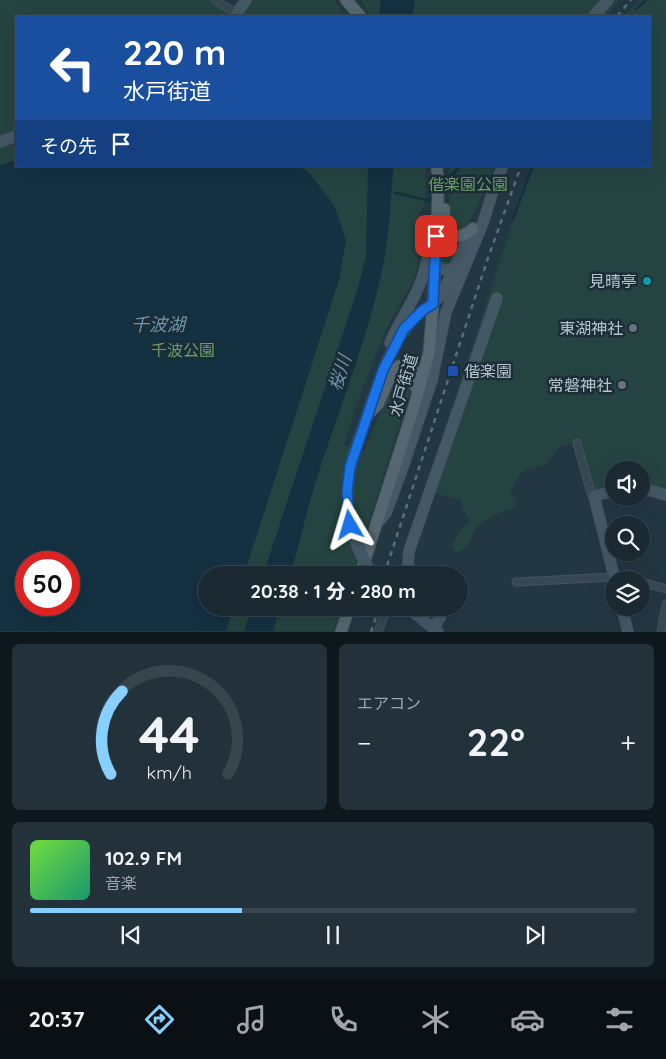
<!DOCTYPE html>
<html lang="ja">
<meta charset="utf-8">
<style>
body{margin:0;font-family:Quicksand,"Noto Sans JP",sans-serif;background:#23313a;color:#f1f3f6;height:100vh;display:flex;flex-direction:column;font-size:19px;white-space:nowrap}
*{box-sizing:border-box;margin:0}
p{font-size:16px;color:#9fa6ac}
.icon{flex:none;width:28px;height:28px;fill:none;stroke:currentColor;stroke-width:2;stroke-linecap:round;stroke-linejoin:round}
.map{position:relative;height:632px;overflow:hidden}
.details{display:flex;flex-direction:column;gap:12px;padding:12px;background:#0e171c;flex:1}
.details>*{flex:none}
.banner{position:absolute;left:15px;top:15px;width:636px;height:152px;border-radius:0px;box-shadow:0 5px 20px #0002,0 0 0 1px #38454d;background:#1a4fa0;color:#fff;overflow:hidden}
.controls{position:absolute;left:605px;top:461px;display:grid;gap:10px}
.controls a{display:grid;place-items:center;width:45px;height:45px;border-radius:50%;background:#1a2932;box-shadow:0 5px 20px #0002,0 0 0 1px #38454d;font-size:25px}
.speed{position:absolute;left:15px;top:551px;display:flex;gap:10px;font-size:25px;font-weight:700;text-align:center}
.speed>*{display:grid;place-content:center;width:65px;height:65px;border-radius:50%;background:#1a2932;box-shadow:0 5px 20px #0002,0 0 0 1px #38454d;line-height:1}
.speed .limit{border:8px solid #d22;background:#fff;color:#111}
.pin{position:absolute;display:grid;place-items:center;width:42px;height:42px;color:#fff;margin:-21px;border-radius:10px;box-shadow:0 2px 8px #0006}
.me{position:absolute;width:55px;margin:-28px;rotate:353deg;stroke-linejoin:round;filter:drop-shadow(0 0 4px #0008)}
.turn{display:flex;align-items:center;gap:18px;height:105px;padding:0 25px;font-size:22px}
.turn .icon{width:65px;height:65px;stroke-width:2.5}
.turn b{display:block;font-size:35px;line-height:42px}
.then{display:flex;align-items:center;height:48px;padding:0 25px;background:#0003;gap:10px;font-size:19px}
.big{font-size:38px;font-weight:800;line-height:1.1}
.details .tile{flex:1;display:flex;flex-direction:column;justify-content:center;gap:8px;min-width:0;padding:0 18px;border-radius:8px;background:#23313a}
.details .dial{align-items:center;gap:0}
.dial svg{height:130px;overflow:visible;fill:none;stroke:#38454d;stroke-width:7;stroke-linecap:round;text-anchor:middle}
.dial text{fill:#f1f3f6;stroke:none}
.song{display:flex;align-items:center;gap:15px}
.cover{width:60px;height:60px;border-radius:8px;background:linear-gradient(135deg,hsl(100 70% 55%),hsl(160 70% 35%))}
.played{height:5px;border-radius:2px;background:linear-gradient(90deg,#87cfff 35%,#38454d 35%)}
.keys{display:flex;justify-content:space-around;direction:ltr}
.heat{display:flex;justify-content:space-between;align-items:center;font-size:28px;direction:ltr}
.details .tiles{flex:1;display:grid;gap:12px;grid-template-columns:1fr 1fr}
.tile:last-child{grid-column:span 2}
.trip{position:absolute;left:198px;top:566px;width:270px;height:50px;border-radius:25px;background:#1a2932;box-shadow:0 5px 20px #0002,0 0 0 1px #38454d;font-weight:800;line-height:50px;text-align:center}
.tab-bar{display:flex;height:80px;justify-content:space-around;align-items:center;background:#0a1014;color:#9fa6ac}
.tab-bar .icon{width:35px;height:35px}
.tab-bar .on{color:#87cfff}
.tab-bar b{font-size:22px;color:#f1f3f6}
.map>svg:first-child{display:block}
.green{fill:#254441;fill-rule:evenodd}
.water{fill:#143142;fill-rule:evenodd}
.lines{fill:none;stroke-linecap:round;stroke-linejoin:round}
.stream{stroke:#143142;stroke-width:2.5}
.street-casing{stroke:#44545e;stroke-width:9}
.secondary-casing{stroke:#44545e;stroke-width:12}
.primary-casing{stroke:#44545e;stroke-width:13}
.street{stroke:#374852;stroke-width:7}
.secondary{stroke:#455866;stroke-width:10}
.primary{stroke:#556872;stroke-width:11}
.rail{stroke:#596d7a;stroke-width:2.5;stroke-dasharray:5 5;stroke-linecap:butt}
.secondary-bridge-casing{stroke:#44545e;stroke-width:12;stroke-linecap:butt}
.secondary-bridge{stroke:#455866;stroke-width:10}
.route-casing{stroke:#114b97;stroke-width:12}
.route{stroke:#1a73e8;stroke-width:9}
.culture-dot{fill:#0f9aa8;stroke:#1c2d37;stroke-width:2}
.worship-dot{fill:#6b7280;stroke:#1c2d37;stroke-width:2}
.transit-dot{fill:#1a4fb4;stroke:#1c2d37;stroke-width:2}
.labels{text-anchor:middle;stroke-width:5;stroke-linejoin:round;paint-order:stroke}
.park-label{font-size:16px;fill:#69a069;stroke:#1c2d37}
.poi-label{font-size:16px;fill:#b4c3cc;stroke:#1c2d37;text-anchor:end}
.street-label{font-size:16px;fill:#b4c3cc;stroke:#1c2d37}
.water-label{font-size:18px;font-style:italic;fill:#6a96af;stroke:#1c2d37}
</style>
<div class="map">
<svg width="666" height="632" viewBox="0 0 666 632">
<rect width="100%" height="100%" fill="#233743"/>
<path class="green" d="M0,0H215L235,16H16V166H426L425,205L420,212L421,246L416,271L411,286L391,319L378,349L357,403L344,445L364,451L395,376L404,371L408,372L412,378V385L352,575H206V608H341L333,631H0ZM26,562H69V605H26Z
M253,0H334L345,16H243Z
M361,0H620L606,16H370Z
M639,0H666V493L641,486V470H614V489L594,495L578,443L559,446C548,466 544,466 523,471L516,480L510,494L515,497L517,502L515,507C508,508 479,522 476,528C469,539 471,548 456,552L452,547C455,538 460,532 464,524H469V518L462,509V500L425,491L531,166H650V16H625Z
M449,166H495L450,266L442,264V220L450,202Z"/>
<path class="water" d="M381,0H415L413,16H379Z
M16,160V166H301L311,175L334,205L346,240L339,280L244,575H206V608H234L226,631H0V165ZM26,562H69V605H26Z
M368,166H394C390,197 390,230 384,261C371,328 343,400 321,465C309,501 301,538 290,575H263L357,291L366,256Z
M458,166H463L429,202L394,194V191L428,199Z
M252,608H280L273,631H244Z"/>
<g class="lines">
<path class="stream" d="M636,9L646,0
M513,219L533,166"/>
<g class="street-casing">
<path id="street" d="M215,0L237,14
M577,443L591,493L594,496
M516,582L614,577L631,580
M641,582L666,589
M378,632L387,608
M661,632L666,604"/>
</g>
<g class="secondary-casing">
<path id="secondary" d="M235,16L246,0
M594,16L608,0
M0,142L16,136
M493,188L503,166
M435,264C442,272 452,272 458,263
M390,343C397,326 406,313 414,297C425,276 430,252 431,228
M353,456L383,370L396,342L411,321L441,296L473,228
M641,488L666,495
M614,491L594,496L615,580
M377,524L386,513L404,464L432,380L446,312L483,223L495,184
M410,575L408,563L409,551L497,298
M408,608L438,632
M622,608L628,632
M434,627L440,618L441,608"/>
</g>
<g class="primary-casing">
<path id="primary" d="M346,0L360,16
M444,209C443,230 451,246 473,229
M368,414L378,404L391,374L399,366C414,364 419,374 416,387
M360,575L413,410L429,353L433,304L438,198L437,166
M341,632L349,608"/>
</g>
<use href="#street" class="street"/>
<use href="#secondary" class="secondary"/>
<use href="#primary" class="primary"/>
<path class="rail" d="M617,16L631,0
M384,575L488,258L521,166
M371,632L379,608"/>
<g class="secondary-bridge-casing">
<path id="secondary-bridge" d="M353,456C342,498 348,539 373,575"/>
</g>
<use href="#secondary-bridge" class="secondary-bridge"/>
</g>
<g class="lines">
<g class="route-casing">
<path id="route" d="M350,525L347,492L350,467L383,370L404,329L423,310L433,304L436,236"/>
</g>
<use href="#route" class="route"/>
</g>
<circle class="culture-dot" cx="647" cy="281" r="5"/>
<g class="worship-dot">
<circle cx="633" cy="328" r="5"/>
<circle cx="622" cy="385" r="5"/>
</g>
<rect class="transit-dot" x="447" y="365" width="12" height="12" rx="2.5"/>
<g class="labels">
<g class="park-label">
<text x="468" y="190">偕楽園公園</text>
<text x="183" y="356">千波公園</text>
</g>
<g class="poi-label">
<text x="637" y="287">見晴亭</text>
<text x="623" y="334">東湖神社</text>
<text x="464" y="377" text-anchor="start">偕楽園</text>
<text x="612" y="391">常磐神社</text>
</g>
<g class="street-label">
<text transform="translate(403 385) rotate(-74)" y="6">水戸街道</text>
</g>
<g class="water-label">
<text x="158" y="331">千波湖</text>
<text transform="translate(340 373) rotate(-72)" y="6">桜川</text>
</g>
</g>
</svg>
<div class="controls">
<a><svg class="icon" aria-label="sound" viewBox="0 0 24 24"><path d="M4 9h4l5-4v14l-5-4H4zM17 9q2 3 0 6"/></svg></a>
<a><svg class="icon" aria-label="search" viewBox="0 0 24 24"><circle cx="10" cy="10" r="6"/><path d="M15 15l6 6"/></svg></a>
<a><svg class="icon" aria-label="layers" viewBox="0 0 24 24"><path d="M12 4l9 5-9 5-9-5zM3 14l9 5 9-5"/></svg></a>
</div>
<div class="speed"><div class="limit">50</div></div>
<div class="pin" style="left:436px;top:236px;background:#d93025"><svg class="icon" aria-label="arrive" viewBox="0 0 24 24"><path d="M6 21V4h12l-3 4 3 4H6"/></svg></div>
<svg class="me" style="left:350px;top:525px" viewBox="-20 -20 40 40"><path d="M0-17L14 15 0 8-14 15z" fill="#1a73e8" stroke="#fff" stroke-width="4"/></svg>
<div class="trip">20:38 · 1 分 · 280 m</div>
<div class="banner">
<div class="turn"><svg class="icon" aria-label="left" viewBox="0 0 24 24"><path d="M17 20v-9H6M10 6l-5 5 5 5"/></svg><div><b>220 m</b>水戸街道</div></div>
<div class="then">その先<svg class="icon" aria-label="arrive" viewBox="0 0 24 24"><path d="M6 21V4h12l-3 4 3 4H6"/></svg></div>
</div>
</div>
<section class="details">
<div class="tiles">
<div class="tile dial"><svg viewBox="0 0 100 80">
<path d="M14 69A42 42 0 1 1 86 69"/>
<path d="M14 69A42 42 0 0 1 21 18" stroke="#87cfff"/>
<text x="50" y="56" font-size="32" font-weight="700">44</text>
<text x="50" y="72" font-size="11">km/h</text>
</svg></div>
<div class="tile"><p>エアコン</p>
<div class="heat"><a>−</a><b class="big">22°</b><a>+</a></div>
</div>
<div class="tile">
<div class="song"><i class="cover"></i><div><b>102.9 FM</b><p>音楽</p></div></div>
<div class="played"></div>
<div class="keys"><svg class="icon" aria-label="previous" viewBox="0 0 24 24"><path d="M18 5L8 12l10 7zM5 5v14"/></svg><svg class="icon" aria-label="pause" viewBox="0 0 24 24"><path d="M8 5v14M16 5v14"/></svg><svg class="icon" aria-label="next" viewBox="0 0 24 24"><path d="M6 5l10 7-10 7zM19 5v14"/></svg></div>
</div>
</div>
</section>
<nav class="tab-bar">
<b>20:37</b>
<svg class="icon on" aria-label="directions" viewBox="0 0 24 24"><path d="M12 3l9 9-9 9-9-9zM9 14v-3h6M13 9l2 2-2 2"/></svg>
<svg class="icon" aria-label="music" viewBox="0 0 24 24"><path d="M9 18V5l10-2v13"/><circle cx="6" cy="18" r="3"/><circle cx="16" cy="16" r="3"/></svg>
<svg class="icon" aria-label="phone" viewBox="0 0 24 24"><path d="M5 4h4l2 5-3 2q2 4 5 5l2-3 5 2v4C11 20 4 13 5 4z"/></svg>
<svg class="icon" aria-label="climate" viewBox="0 0 24 24"><path d="M12 3v18M4 7l16 10M4 17L20 7"/></svg>
<svg class="icon" aria-label="car" viewBox="0 0 24 24"><path d="M5 17H2v-5l4-1 3-4h7l3 4 3 1v5h-3M9 17h6M6 11h13"/><circle cx="7" cy="17" r="2"/><circle cx="17" cy="17" r="2"/></svg>
<svg class="icon" aria-label="filters" viewBox="0 0 24 24"><path d="M4 7h16M4 17h16"/><circle cx="9" cy="7" r="2"/><circle cx="15" cy="17" r="2"/></svg>
</nav>
